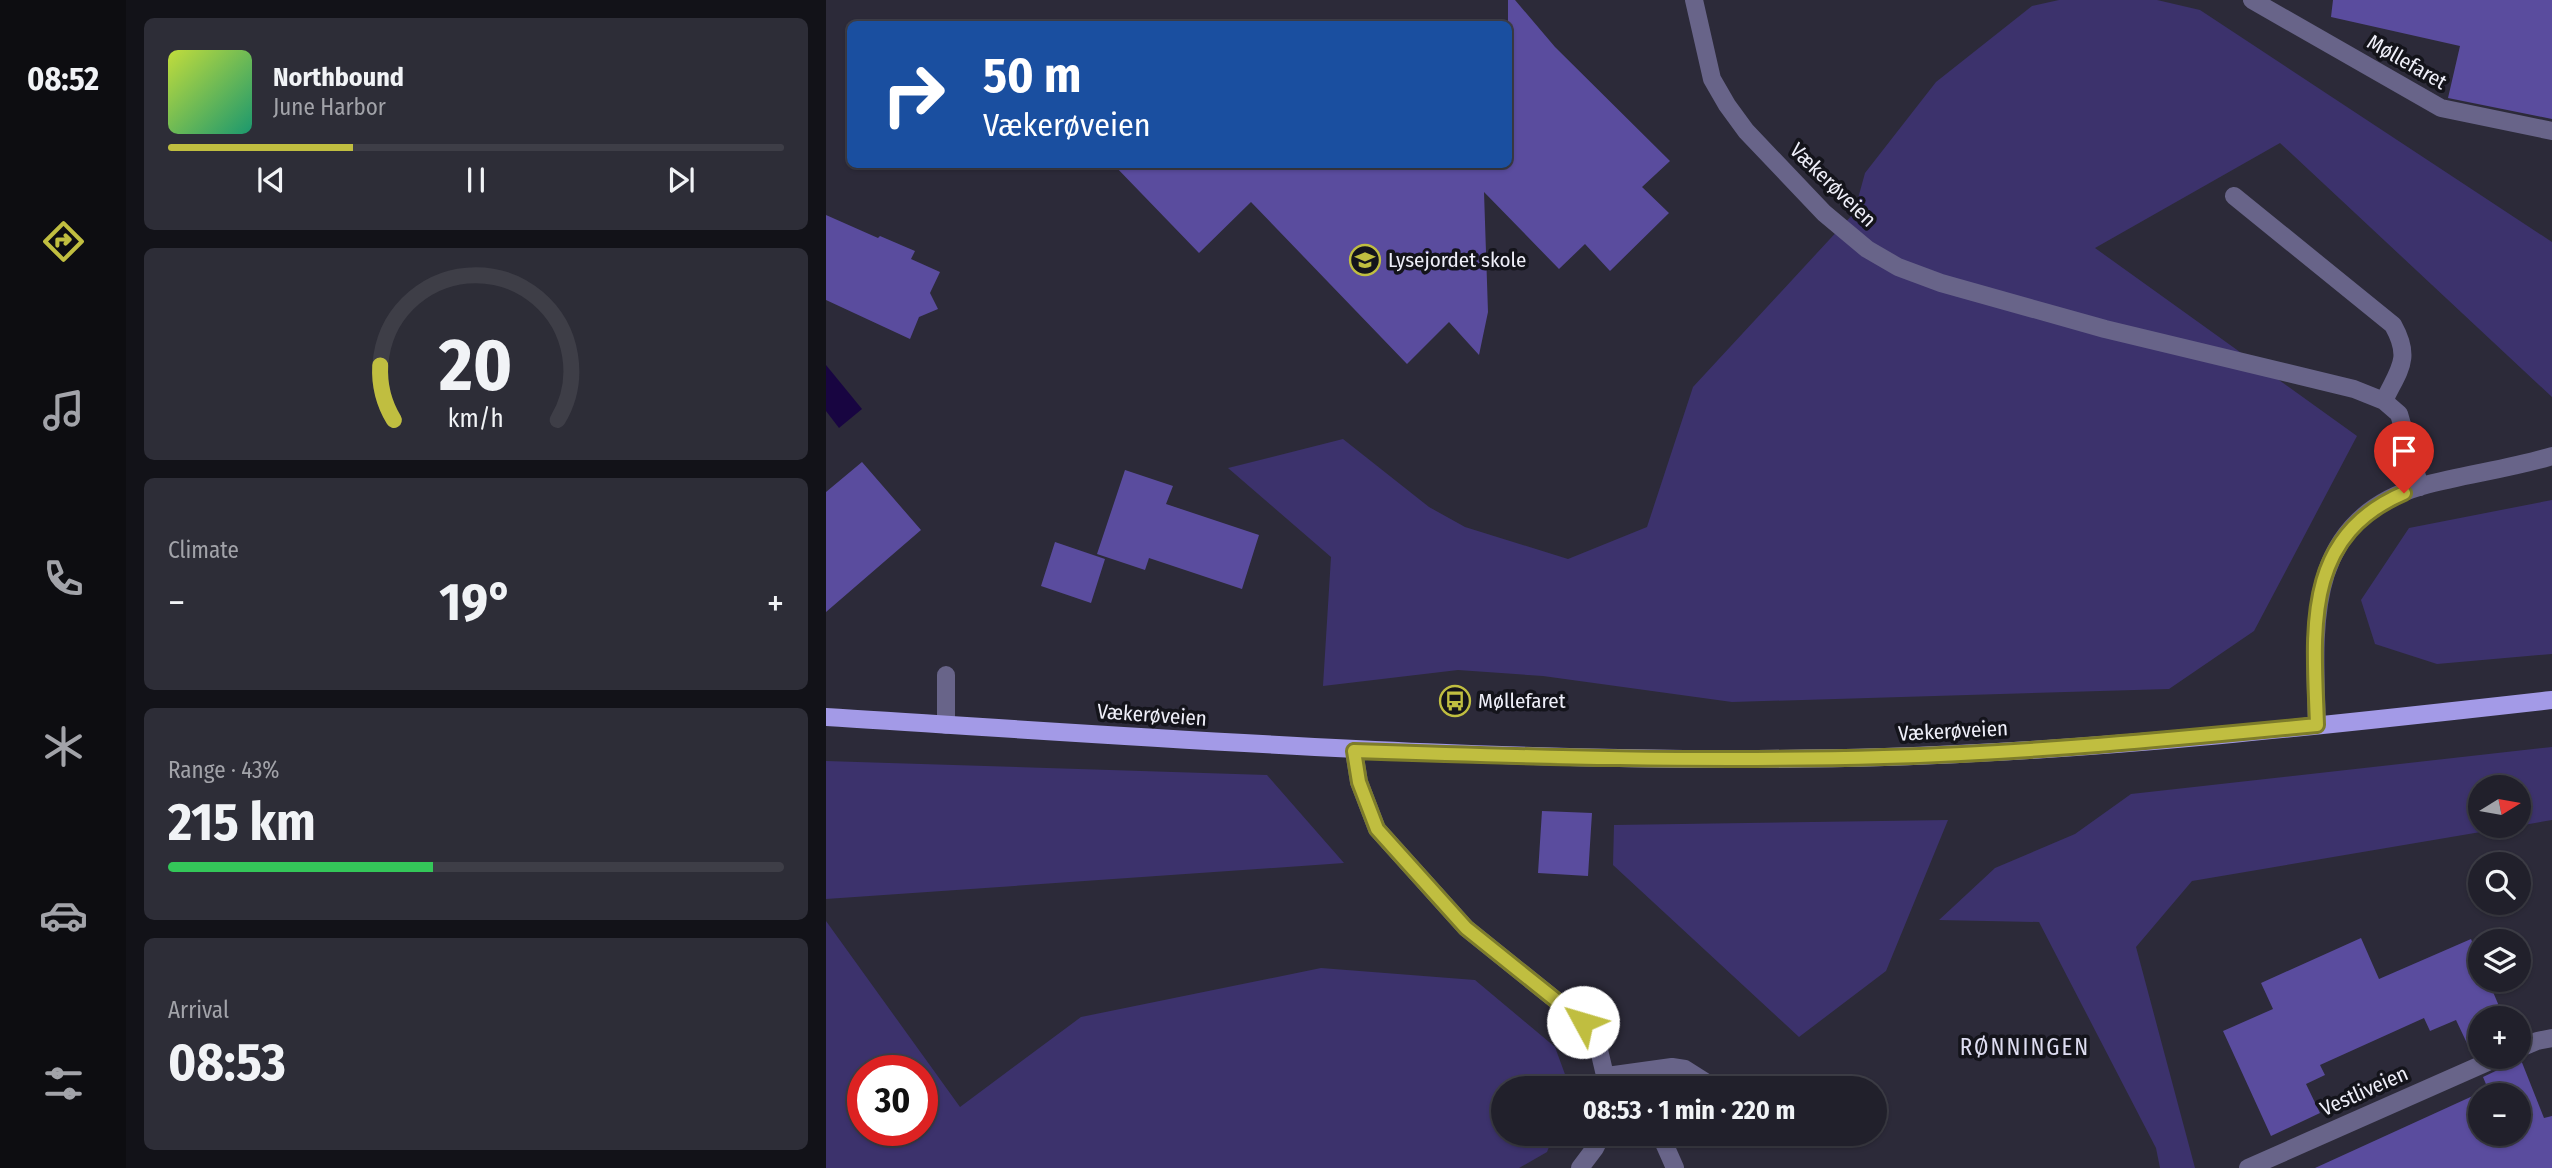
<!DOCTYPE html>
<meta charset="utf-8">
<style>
body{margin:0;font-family:"Fira Sans Condensed",sans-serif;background:#2d2d37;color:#f1f3f6;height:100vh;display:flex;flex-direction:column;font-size:26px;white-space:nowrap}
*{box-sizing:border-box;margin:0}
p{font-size:23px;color:#a2a3a9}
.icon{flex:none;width:38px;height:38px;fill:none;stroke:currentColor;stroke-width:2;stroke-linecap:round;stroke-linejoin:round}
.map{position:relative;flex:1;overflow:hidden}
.panel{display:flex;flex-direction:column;gap:18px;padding:18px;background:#121218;width:700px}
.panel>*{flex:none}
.banner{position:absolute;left:21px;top:21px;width:665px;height:147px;border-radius:10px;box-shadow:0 2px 5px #0004,0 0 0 2px #3e3e47;background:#1a4fa0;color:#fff;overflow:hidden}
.needle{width:46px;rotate:79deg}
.buttons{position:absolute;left:1642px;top:775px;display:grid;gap:14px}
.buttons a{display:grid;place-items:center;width:63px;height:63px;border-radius:50%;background:#21202b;box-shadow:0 2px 5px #0004,0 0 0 2px #3e3e47;font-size:35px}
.speed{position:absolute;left:21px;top:1055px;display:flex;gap:14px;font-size:35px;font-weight:700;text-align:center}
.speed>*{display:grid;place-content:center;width:91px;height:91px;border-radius:50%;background:#21202b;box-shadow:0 2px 5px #0004,0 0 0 2px #3e3e47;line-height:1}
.speed .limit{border:10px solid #d22;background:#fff;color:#111}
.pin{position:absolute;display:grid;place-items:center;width:60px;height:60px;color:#fff;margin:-72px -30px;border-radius:50% 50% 50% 0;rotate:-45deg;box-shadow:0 0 7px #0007}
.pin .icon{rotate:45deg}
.me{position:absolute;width:77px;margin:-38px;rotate:309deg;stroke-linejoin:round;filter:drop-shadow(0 0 5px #0008)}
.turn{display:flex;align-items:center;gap:24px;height:147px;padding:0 21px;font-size:32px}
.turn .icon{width:91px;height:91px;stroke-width:2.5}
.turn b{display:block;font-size:49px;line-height:60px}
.big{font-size:52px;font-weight:700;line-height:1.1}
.panel .tile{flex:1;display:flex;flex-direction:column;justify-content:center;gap:10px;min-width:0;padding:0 24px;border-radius:10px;background:#2d2d37}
.panel .dial{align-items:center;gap:0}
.dial svg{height:182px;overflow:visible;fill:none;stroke:#3e3e47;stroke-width:7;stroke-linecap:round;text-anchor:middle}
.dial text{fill:#f1f3f6;stroke:none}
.song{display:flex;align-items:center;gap:21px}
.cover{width:84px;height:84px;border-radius:10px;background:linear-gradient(135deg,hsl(70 70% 55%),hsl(160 70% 35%))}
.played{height:7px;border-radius:4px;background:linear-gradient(90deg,#c0be40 30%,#3e3e47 30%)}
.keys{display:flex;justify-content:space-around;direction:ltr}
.heat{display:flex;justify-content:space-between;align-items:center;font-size:38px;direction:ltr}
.charge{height:10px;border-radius:5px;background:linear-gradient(90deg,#34c759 43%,#3e3e47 0)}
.trip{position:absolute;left:665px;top:1076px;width:396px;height:70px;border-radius:35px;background:#21202b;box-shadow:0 2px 5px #0004,0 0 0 2px #3e3e47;font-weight:700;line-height:70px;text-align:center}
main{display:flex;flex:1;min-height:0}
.tabs{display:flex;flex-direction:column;width:126px;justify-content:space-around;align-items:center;background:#0d0d11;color:#a2a3a9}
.tabs .icon{width:49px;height:49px}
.tabs .on{color:#c0be40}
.tabs b{font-size:32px;color:#f1f3f6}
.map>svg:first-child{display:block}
.green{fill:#3c326c;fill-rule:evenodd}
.water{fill:#180541}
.building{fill:#5a4c9e;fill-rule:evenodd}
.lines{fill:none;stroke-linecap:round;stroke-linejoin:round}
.minor{stroke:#686489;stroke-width:18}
.major{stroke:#a39ae7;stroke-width:18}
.route-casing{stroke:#7d7c2a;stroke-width:18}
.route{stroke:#c0be40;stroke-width:12}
.labels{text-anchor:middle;stroke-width:7;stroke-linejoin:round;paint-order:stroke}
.street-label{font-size:21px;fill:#efeff9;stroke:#14141b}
.poi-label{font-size:21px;fill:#efeff9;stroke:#14141b;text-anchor:start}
.neighbourhood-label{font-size:23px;letter-spacing:2px;fill:#deddf1;stroke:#14141b}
</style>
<main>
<nav class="tabs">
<b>08:52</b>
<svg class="icon on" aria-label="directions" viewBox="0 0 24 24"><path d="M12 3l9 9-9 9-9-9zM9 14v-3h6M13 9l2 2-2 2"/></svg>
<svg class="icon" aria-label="music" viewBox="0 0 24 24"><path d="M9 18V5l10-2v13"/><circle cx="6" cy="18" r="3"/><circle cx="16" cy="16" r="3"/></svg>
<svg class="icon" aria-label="phone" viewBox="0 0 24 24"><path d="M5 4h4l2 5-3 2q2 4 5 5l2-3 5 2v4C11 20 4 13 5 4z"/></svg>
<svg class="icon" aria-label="climate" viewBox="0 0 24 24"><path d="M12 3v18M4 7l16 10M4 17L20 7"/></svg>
<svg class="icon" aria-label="car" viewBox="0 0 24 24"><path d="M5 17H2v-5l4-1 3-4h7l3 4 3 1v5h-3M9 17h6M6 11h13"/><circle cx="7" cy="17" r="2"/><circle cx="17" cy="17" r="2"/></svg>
<svg class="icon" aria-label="filters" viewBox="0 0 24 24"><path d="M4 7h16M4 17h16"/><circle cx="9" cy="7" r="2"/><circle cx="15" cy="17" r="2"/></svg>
</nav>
<section class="panel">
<div class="tile">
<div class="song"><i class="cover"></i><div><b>Northbound</b><p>June Harbor</p></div></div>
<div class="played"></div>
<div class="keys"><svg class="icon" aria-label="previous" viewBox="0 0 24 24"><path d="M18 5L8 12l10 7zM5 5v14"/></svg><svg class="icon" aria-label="pause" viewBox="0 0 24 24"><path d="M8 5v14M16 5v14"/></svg><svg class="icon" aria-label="next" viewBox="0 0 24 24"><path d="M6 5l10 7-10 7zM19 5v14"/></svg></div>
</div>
<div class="tile dial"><svg viewBox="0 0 100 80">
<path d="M14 69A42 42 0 1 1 86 69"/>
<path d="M14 69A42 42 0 0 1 8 45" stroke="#c0be40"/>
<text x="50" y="56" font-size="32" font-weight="700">20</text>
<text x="50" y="72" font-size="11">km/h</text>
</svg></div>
<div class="tile"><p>Climate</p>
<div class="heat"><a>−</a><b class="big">19°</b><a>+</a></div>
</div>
<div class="tile"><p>Range · 43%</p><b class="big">215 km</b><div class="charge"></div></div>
<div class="tile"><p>Arrival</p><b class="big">08:53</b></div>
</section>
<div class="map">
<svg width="1726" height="1168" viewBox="0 0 1726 1168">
<rect width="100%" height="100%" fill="#2c2a39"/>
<path class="green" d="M1233,0H1331L1374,10L1726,242V397L1454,143L1269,248L1531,436L1428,631L1343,689L906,702L717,676L632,670L497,686L505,557L402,468L517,439L603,507L639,527L742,559L821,527L867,387L1028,213L1039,173L1110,82L1206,6Z
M1726,500V654L1611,664L1549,644L1535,600L1583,528Z
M1726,747V820L1692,826V788H1654V826H1690L1366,881L1310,947L1369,1168H1334L1330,1148L1213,922L1113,920L1169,868L1249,834L1305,794Z
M0,761L441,775L518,863L0,899Z
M1122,820L1060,971L973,1037L787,865L788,825Z
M0,921L134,1107L255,1017L495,968L649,980L729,1047L744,1088H677V1134H728L721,1152L693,1168H0ZM37,1071H96V1130H37Z"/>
<path class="water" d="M0,365L36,409L13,428L0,411Z"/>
<path class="building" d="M682,0H689L729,47L844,161L816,187L843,213L784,271L759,244L733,269L658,192L662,312L653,355L623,322L581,364L425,202L373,253L287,164H682Z
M1507,0H1726V119L1622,98L1634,46L1505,17Z
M0,215L52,238L54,236L89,251L85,259L114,272L104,293L112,309L93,317L84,339L0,300Z
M36,462L95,530L0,612V492Z
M299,470L347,486L340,504L433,535L416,589L323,558L319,570L271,554Z
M229,542L279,559L265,603L215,586Z
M716,811L766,813L762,876L712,873Z
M1535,938L1553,979L1645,939L1654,960V980H1662L1678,1018H1654V1053L1647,1056L1630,1020L1604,1031L1598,1018L1494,1065L1499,1075L1480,1084L1494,1113L1445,1136L1397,1031L1447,1009L1435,983Z
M1684,1057L1695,1060L1718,1118L1726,1116V1168H1489L1662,1089L1657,1077L1678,1067ZM1654,1096H1692V1134H1654Z"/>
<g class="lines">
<path class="minor" d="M868,0L886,79L901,105L920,131L998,213L1041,249L1072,267L1115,283L1279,329L1528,389L1558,401L1573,414L1594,487
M1426,0L1615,108L1726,131
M1408,196L1567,325C1586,359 1573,369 1558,401
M120,675V725
M1491,725C1488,626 1477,520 1596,486C1639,474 1684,469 1726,456
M528,751L533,782L551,829L640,928L757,1022L773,1050L782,1088
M1692,1049L1711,1041L1726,1038
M781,1076L846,1067L859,1069L889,1088
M834,1134L849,1168
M754,1168L769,1148L776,1134
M1422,1168L1673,1057"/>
<path class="major" d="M0,717C353,739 706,767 1059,757C1282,750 1504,725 1726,700"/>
</g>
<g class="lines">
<g class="route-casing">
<path id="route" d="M757,1022L640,928L551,829L533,782L528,751C705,757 882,762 1058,757C1203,753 1347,739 1491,725C1488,632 1475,537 1578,493"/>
</g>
<use href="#route" class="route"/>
</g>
<defs>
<g id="school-ring" transform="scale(1.575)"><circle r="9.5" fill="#14141b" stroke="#c0be40" stroke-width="1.5"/><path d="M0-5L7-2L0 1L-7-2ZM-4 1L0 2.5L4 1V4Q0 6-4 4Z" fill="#c0be40"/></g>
<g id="bus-ring" transform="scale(1.575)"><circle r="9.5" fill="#14141b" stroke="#c0be40" stroke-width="1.5"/><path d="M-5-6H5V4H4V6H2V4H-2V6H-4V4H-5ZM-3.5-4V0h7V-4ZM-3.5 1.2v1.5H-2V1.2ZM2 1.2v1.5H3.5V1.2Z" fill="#c0be40"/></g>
</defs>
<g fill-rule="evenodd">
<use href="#school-ring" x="539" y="260"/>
<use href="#bus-ring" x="629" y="701"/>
</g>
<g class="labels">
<g class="street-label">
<text transform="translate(1581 62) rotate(30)" y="7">Møllefaret</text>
<text transform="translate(1007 185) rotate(44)" y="7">Vækerøveien</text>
<text transform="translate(326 715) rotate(4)" y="7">Vækerøveien</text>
<text transform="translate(1127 731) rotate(-3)" y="7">Vækerøveien</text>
<text transform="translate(1538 1091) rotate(-24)" y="7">Vestliveien</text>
</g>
<g class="poi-label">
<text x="562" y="267">Lysejordet skole</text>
<text x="652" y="708">Møllefaret</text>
</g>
<g class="neighbourhood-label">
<text x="1199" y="1055">RØNNINGEN</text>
</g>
</g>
</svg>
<div class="buttons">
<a><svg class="needle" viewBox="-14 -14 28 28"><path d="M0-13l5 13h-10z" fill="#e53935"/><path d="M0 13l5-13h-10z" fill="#a2a3a9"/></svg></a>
<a><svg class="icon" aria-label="search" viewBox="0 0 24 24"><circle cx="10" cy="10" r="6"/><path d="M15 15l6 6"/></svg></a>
<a><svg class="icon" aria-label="layers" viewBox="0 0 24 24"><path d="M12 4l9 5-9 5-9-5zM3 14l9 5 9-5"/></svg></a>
<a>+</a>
<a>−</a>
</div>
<div class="speed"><div class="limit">30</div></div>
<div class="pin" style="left:1578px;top:493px;background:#d93025"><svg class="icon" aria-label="arrive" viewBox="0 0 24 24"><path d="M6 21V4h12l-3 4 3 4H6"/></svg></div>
<svg class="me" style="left:757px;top:1022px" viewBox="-20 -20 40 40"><circle r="19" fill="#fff"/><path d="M0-13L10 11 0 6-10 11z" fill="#c0be40"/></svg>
<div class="trip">08:53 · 1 min · 220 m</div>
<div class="banner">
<div class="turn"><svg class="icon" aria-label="right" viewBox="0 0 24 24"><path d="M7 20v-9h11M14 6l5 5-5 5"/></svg><div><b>50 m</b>Vækerøveien</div></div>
</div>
</div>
</main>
